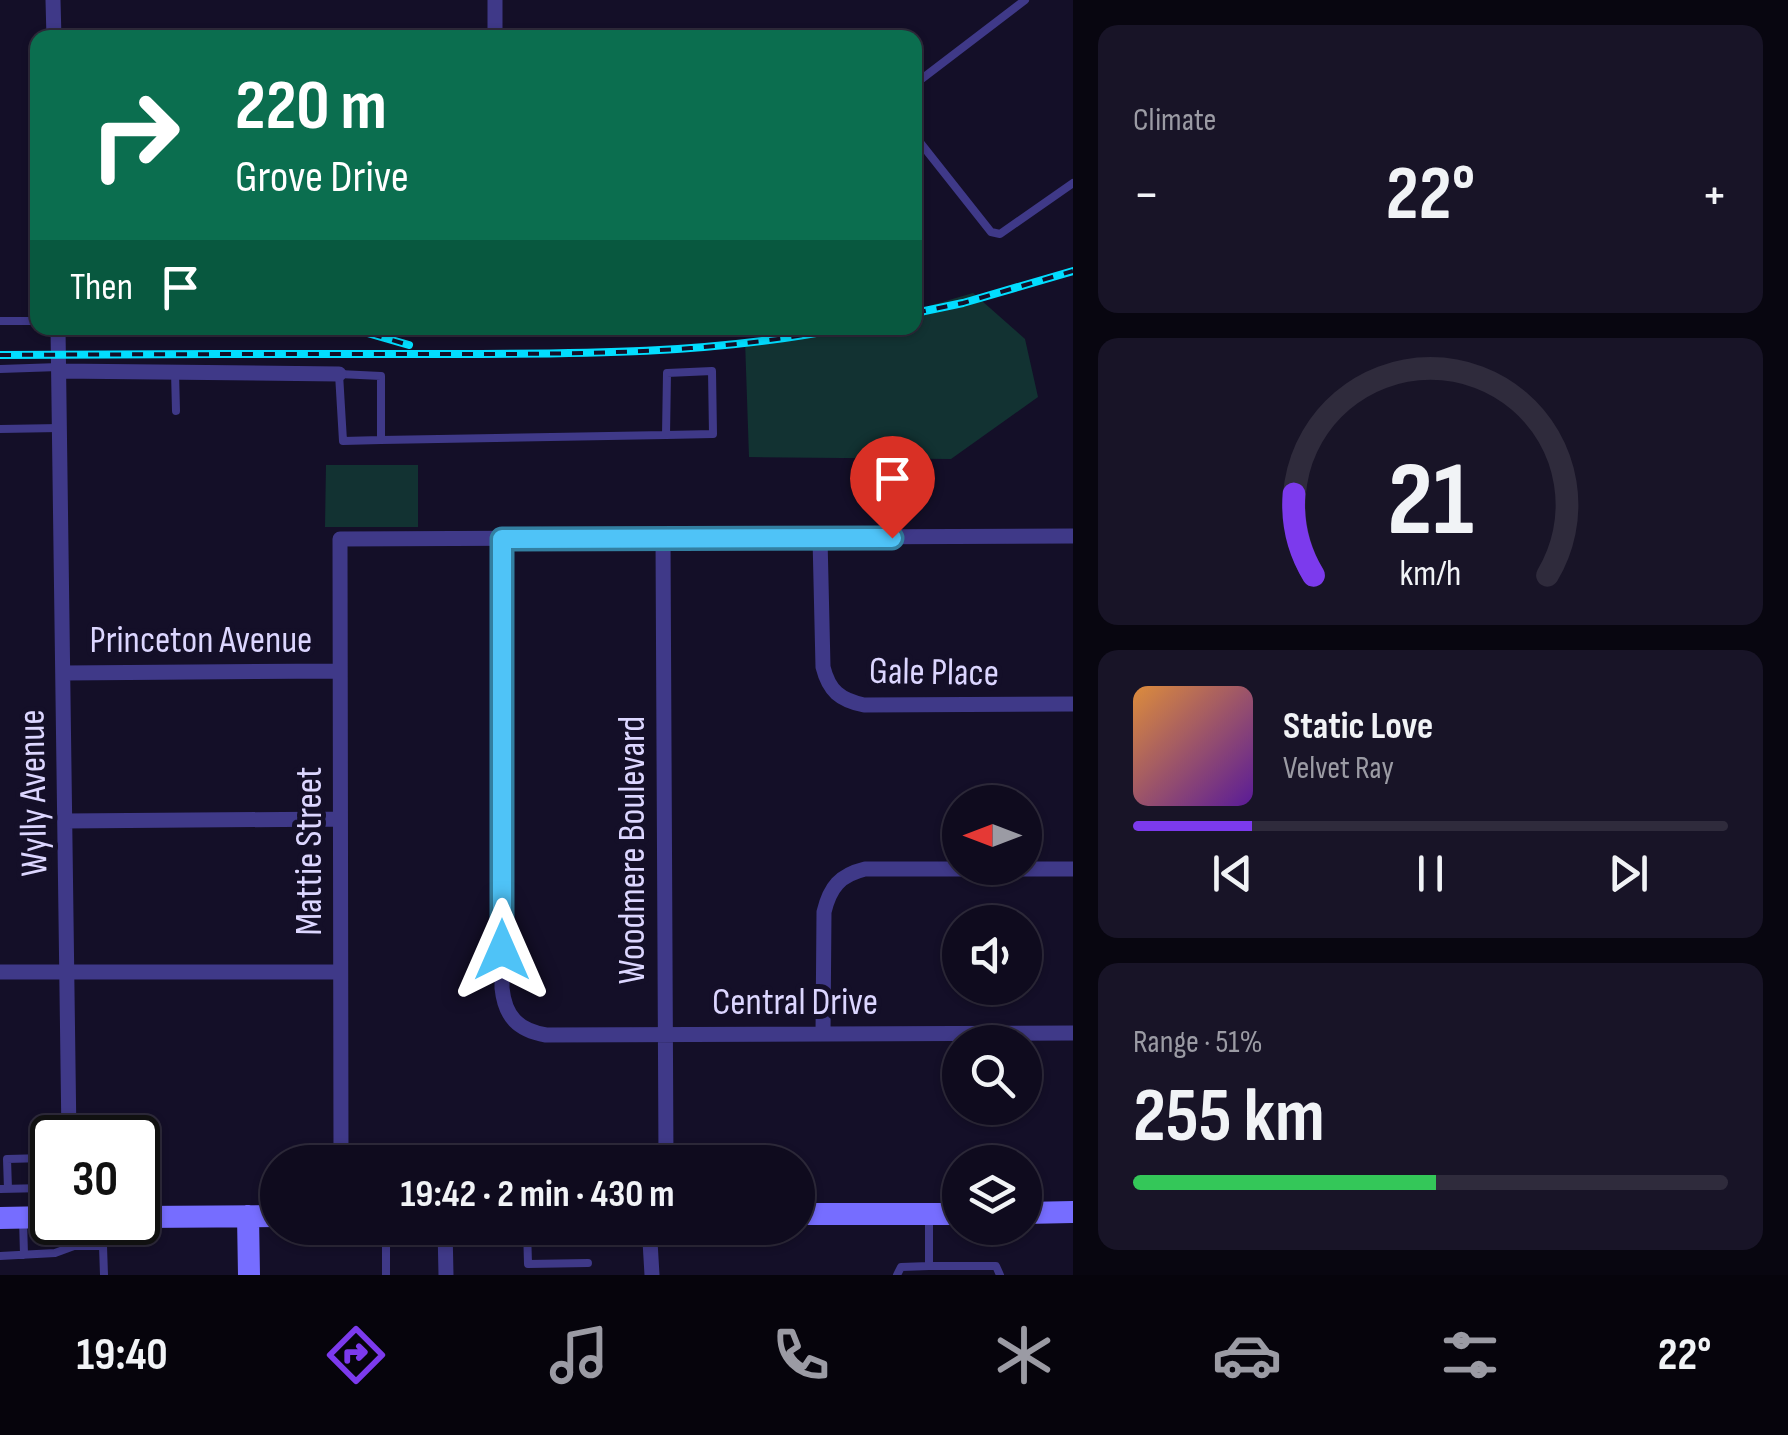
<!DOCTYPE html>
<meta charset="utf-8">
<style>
body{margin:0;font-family:"Sofia Sans Condensed",sans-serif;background:#181427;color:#f1f3f6;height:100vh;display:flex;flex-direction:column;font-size:38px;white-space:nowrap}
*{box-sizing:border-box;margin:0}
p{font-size:32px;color:#9b9ba4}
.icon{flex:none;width:55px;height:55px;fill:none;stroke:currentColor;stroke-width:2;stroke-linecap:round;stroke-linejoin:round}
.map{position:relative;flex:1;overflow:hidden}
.drawer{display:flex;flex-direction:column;gap:25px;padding:25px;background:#080610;width:715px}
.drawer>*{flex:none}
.banner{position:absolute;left:30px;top:30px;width:892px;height:305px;border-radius:20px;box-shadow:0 2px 8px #0004,0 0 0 2px #2f2b3c;background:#0b6e4f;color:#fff;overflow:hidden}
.needle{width:65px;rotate:270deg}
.fabs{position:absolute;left:942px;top:785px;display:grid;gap:20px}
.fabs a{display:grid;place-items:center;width:100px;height:100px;border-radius:50%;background:#0f0b1e;box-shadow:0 2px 8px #0004,0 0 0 2px #2f2b3c;font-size:50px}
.speed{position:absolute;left:30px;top:1115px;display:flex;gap:20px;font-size:50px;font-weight:700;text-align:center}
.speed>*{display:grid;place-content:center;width:130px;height:130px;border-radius:50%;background:#0f0b1e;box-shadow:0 2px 8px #0004,0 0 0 2px #2f2b3c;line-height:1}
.speed .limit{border:5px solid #111;border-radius:15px;background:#fff;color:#111}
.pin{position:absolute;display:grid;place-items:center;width:85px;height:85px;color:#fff;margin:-102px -42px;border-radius:50% 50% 50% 0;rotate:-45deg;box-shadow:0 0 10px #0007}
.pin .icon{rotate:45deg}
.me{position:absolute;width:110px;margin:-55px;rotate:0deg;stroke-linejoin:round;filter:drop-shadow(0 0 8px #0008)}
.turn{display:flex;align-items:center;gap:35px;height:210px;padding:0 40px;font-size:45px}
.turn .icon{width:130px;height:130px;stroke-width:2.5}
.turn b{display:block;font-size:70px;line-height:85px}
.then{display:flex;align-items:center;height:95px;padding:0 40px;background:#0003;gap:20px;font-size:38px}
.big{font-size:75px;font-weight:700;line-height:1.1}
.drawer .tile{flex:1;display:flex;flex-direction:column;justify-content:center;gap:15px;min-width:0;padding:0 35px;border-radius:20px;background:#181427}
.drawer .dial{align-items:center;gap:0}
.dial svg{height:260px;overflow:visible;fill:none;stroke:#2f2b3c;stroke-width:7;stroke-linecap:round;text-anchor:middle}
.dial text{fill:#f1f3f6;stroke:none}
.song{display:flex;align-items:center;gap:30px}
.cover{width:120px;height:120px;border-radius:15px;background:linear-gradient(135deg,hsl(30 70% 55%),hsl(270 70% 35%))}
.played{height:10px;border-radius:5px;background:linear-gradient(90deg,#7c3aed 20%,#2f2b3c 20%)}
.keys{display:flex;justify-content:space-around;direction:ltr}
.heat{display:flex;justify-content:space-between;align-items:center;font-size:55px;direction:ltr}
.charge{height:15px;border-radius:8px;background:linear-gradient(90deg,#34c759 51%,#2f2b3c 0)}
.trip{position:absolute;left:260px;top:1145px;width:555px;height:100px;border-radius:50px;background:#0f0b1e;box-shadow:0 2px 8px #0004,0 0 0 2px #2f2b3c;font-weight:700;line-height:100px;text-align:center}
.tabs{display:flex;height:160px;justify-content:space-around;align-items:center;background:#06040c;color:#9b9ba4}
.tabs .icon{width:70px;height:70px}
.tabs .current{color:#7c3aed}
.tabs b{font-size:45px;color:#f1f3f6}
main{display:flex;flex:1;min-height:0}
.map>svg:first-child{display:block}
.green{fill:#123232}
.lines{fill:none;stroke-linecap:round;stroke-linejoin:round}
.lane{stroke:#3f3988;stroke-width:8}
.street{stroke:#3f3988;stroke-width:15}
.secondary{stroke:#766dff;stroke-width:22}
.rail-casing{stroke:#02ddff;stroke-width:8}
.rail{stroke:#140f28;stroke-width:4;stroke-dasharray:11;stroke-linecap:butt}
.route-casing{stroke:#337fa1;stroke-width:25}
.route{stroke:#4fc3f7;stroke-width:18}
.labels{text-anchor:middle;stroke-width:10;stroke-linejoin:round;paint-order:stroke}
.street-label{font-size:38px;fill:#dcd6ff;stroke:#140f28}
</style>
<main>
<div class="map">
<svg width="1073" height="1275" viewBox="0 0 1073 1275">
<rect width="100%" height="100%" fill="#140f28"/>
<path class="green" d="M973,293L1025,339L1038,397L951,459L749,457L745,340L822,328H915V310Z
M326,465H418V527H325Z"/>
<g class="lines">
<path class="lane" d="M915,84L1025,0
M915,136L991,232L1000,234L1073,183
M0,321H38
M0,369L59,367
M175,372L176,411
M0,429L60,428
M381,440V376L339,374L343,441L381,440L666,435L713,434L712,371L667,373L666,435
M0,1189L45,1188V1158L7,1159L8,1189
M23,1219L24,1255
M82,1222V1246
M386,1228V1275
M527,1228L528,1264L588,1263
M0,1256L55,1253L74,1246H103L104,1275
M929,1266H996L1000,1275
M897,1275L901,1267L929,1266V1219"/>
<path class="street" d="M53,0L54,38
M495,0V38
M58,328L69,1138
M59,371L339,374
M663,538L666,1162
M820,538L823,667C829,691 840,700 864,705L1073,704
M502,539V988C505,1017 518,1030 546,1035L1073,1033
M64,673L340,671
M65,821L340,819
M0,972H340
M823,1034L824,912C830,887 840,875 865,869H1073
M341,1162L340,539L1073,536
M445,1228L446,1275
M652,1275L650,1241L654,1228"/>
<path class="secondary" d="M1025,1213L1073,1212
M798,1214H960
M248,1216L249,1275
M138,1217L278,1216
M0,1218L52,1217"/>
<g class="rail-casing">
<path id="rail" d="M915,313L963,303L1073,271
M350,328L409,345
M0,355C145,354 289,354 434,354C571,354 708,355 843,328"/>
</g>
<use href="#rail" class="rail"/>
</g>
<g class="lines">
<g class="route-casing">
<path id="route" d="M502,950V539L892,538"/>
</g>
<use href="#route" class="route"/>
</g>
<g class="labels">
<g class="street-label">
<text x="201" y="652">Princeton Avenue</text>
<text transform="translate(934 671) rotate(1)" y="13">Gale Place</text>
<text transform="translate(32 793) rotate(-91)" y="13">Wylly Avenue</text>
<text transform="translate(631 850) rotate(-90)" y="13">Woodmere Boulevard</text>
<text transform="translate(308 851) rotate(-90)" y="13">Mattie Street</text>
<text x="795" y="1014">Central Drive</text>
</g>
</g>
</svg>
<div class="fabs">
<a><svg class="needle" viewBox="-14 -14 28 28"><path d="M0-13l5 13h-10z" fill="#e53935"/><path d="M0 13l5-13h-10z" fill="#9b9ba4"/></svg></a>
<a><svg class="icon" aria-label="sound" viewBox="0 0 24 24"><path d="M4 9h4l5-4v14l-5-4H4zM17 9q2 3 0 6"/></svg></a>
<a><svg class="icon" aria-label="search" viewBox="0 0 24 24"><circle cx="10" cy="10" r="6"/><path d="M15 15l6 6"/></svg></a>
<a><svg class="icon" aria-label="layers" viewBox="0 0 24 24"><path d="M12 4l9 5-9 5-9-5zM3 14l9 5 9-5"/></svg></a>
</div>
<div class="speed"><div class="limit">30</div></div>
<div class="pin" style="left:892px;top:538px;background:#d93025"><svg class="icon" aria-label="arrive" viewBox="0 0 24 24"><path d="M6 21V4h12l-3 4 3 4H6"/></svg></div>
<svg class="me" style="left:502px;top:950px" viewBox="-20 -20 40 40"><path d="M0-17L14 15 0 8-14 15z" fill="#4fc3f7" stroke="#fff" stroke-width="4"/></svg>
<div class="trip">19:42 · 2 min · 430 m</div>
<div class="banner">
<div class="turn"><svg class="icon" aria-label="right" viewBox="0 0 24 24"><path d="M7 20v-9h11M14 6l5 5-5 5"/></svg><div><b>220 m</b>Grove Drive</div></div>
<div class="then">Then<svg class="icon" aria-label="arrive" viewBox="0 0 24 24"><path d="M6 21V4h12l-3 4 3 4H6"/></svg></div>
</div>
</div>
<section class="drawer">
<div class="tile"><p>Climate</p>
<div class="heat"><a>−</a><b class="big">22°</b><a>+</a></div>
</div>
<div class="tile dial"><svg viewBox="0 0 100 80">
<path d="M14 69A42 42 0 1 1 86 69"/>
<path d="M14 69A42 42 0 0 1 8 44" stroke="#7c3aed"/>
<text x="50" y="56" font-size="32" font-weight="700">21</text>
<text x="50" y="72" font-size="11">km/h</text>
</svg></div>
<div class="tile">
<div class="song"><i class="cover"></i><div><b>Static Love</b><p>Velvet Ray</p></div></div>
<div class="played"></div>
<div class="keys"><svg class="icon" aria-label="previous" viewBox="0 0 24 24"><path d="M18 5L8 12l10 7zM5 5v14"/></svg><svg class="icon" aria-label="pause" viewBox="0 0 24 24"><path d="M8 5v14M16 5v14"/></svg><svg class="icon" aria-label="next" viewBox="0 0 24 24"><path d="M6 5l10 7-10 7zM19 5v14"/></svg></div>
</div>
<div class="tile"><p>Range · 51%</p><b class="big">255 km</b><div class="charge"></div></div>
</section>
</main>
<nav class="tabs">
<b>19:40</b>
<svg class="icon current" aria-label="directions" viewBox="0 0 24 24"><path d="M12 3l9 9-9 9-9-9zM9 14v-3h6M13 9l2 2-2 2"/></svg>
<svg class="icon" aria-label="music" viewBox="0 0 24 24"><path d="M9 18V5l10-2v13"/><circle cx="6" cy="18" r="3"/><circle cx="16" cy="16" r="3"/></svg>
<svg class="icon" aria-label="phone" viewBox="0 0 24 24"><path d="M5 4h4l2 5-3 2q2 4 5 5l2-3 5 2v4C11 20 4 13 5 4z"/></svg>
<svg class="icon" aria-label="climate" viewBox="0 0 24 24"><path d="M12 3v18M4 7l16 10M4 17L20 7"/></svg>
<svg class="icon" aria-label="car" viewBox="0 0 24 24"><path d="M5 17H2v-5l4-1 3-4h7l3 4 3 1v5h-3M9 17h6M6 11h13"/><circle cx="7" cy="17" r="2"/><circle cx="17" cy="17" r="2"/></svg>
<svg class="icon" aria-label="filters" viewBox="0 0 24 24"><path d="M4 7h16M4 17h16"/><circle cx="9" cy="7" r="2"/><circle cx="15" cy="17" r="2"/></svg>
<b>22°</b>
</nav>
